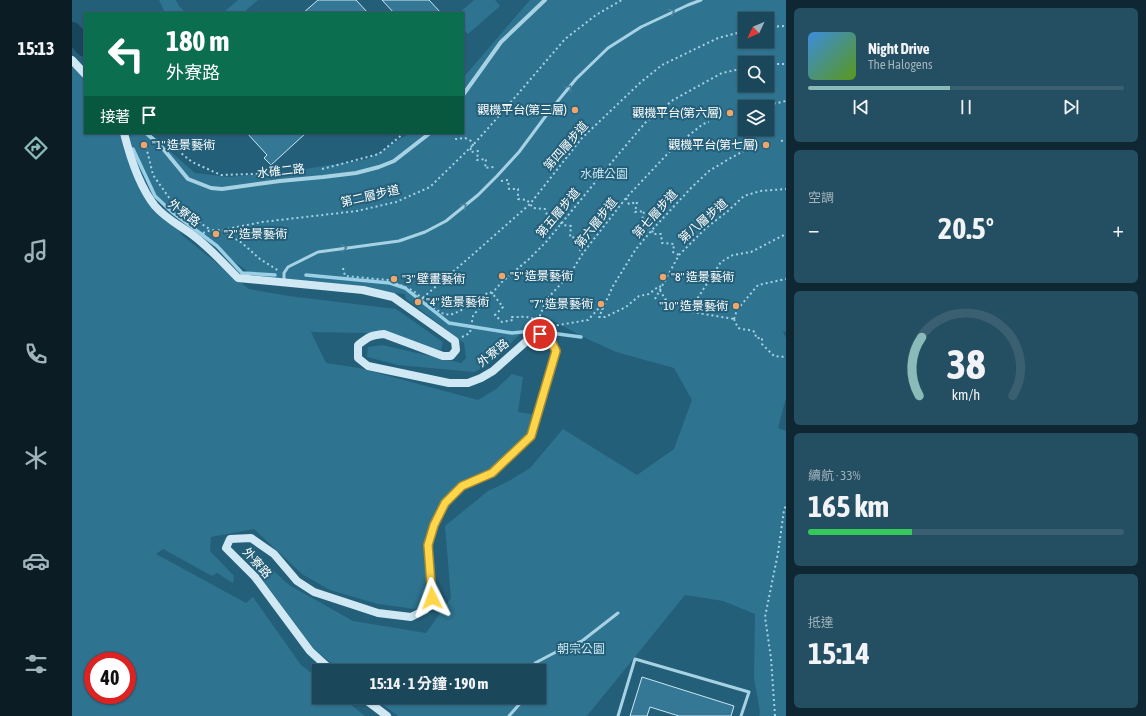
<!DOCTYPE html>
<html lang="zh-TW">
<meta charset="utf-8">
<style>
body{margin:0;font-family:"Asap Condensed","Noto Sans TC",sans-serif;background:#244e61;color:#f1f3f6;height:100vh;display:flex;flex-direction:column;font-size:15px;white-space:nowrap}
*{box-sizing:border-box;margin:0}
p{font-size:13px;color:#a0b2bb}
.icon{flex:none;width:22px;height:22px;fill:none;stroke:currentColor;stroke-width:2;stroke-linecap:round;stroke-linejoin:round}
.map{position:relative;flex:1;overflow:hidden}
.details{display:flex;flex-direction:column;gap:8px;padding:8px;background:#0f2732;width:360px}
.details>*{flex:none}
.banner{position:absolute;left:12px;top:12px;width:380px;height:122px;border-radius:0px;box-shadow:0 1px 3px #0004,0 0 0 1px #395f71;background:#0b6e4f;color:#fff;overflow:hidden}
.needle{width:26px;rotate:226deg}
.buttons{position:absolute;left:666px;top:12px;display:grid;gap:8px}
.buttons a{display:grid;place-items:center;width:36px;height:36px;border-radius:0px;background:#1b475b;box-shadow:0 1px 3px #0004,0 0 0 1px #395f71;font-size:20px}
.speed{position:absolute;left:12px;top:652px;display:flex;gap:8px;font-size:20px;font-weight:700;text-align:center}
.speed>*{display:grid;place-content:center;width:52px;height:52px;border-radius:50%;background:#1b475b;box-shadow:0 1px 3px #0004,0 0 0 1px #395f71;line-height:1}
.speed .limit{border:6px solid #d22;background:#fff;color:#111}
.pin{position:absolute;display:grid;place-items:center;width:34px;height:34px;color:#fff;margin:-17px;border:2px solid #fff;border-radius:50%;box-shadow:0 1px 4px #0007}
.me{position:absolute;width:44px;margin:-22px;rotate:357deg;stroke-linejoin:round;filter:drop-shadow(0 0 3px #0008)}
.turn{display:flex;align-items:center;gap:14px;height:84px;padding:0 16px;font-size:18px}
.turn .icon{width:52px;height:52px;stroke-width:2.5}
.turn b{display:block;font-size:28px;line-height:34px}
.then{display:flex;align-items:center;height:38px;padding:0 16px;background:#0003;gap:8px;font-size:15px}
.big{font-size:30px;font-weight:700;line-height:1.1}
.details .widget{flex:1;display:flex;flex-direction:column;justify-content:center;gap:6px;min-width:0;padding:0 14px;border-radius:6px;background:#244e61}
.details .dial{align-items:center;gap:0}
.dial svg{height:104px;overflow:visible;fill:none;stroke:#395f71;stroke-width:7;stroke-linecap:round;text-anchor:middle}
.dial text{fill:#f1f3f6;stroke:none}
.song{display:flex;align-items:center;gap:12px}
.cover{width:48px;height:48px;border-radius:6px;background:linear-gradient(135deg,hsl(210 70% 55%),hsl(90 70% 35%))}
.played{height:4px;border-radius:2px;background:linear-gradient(90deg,#8bbbb9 45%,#395f71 45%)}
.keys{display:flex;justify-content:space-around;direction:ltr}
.heat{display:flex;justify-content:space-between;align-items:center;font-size:22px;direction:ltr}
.charge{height:6px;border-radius:3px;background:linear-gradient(90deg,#34c759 33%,#395f71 0)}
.trip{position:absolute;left:240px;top:664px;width:234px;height:40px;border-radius:0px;background:#1b475b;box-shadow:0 1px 3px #0004,0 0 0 1px #395f71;font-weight:700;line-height:40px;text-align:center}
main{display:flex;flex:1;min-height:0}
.tabs{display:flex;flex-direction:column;width:72px;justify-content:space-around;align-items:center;background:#0b1c24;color:#a0b2bb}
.tabs .icon{width:28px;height:28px}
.tabs .active{color:#8bbbb9}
.tabs b{font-size:18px;color:#f1f3f6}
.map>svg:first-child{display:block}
.green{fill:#2e7390;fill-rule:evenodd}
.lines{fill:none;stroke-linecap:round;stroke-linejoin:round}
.stream{stroke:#9ad0e5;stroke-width:3.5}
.river{stroke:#194559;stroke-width:20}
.building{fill:#347896;stroke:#c9e7f3}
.path{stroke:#a6d2e4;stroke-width:2;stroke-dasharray:2 3;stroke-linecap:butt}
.lane{stroke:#a6d2e4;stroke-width:3}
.street{stroke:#a6d2e4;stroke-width:4}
.secondary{stroke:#cfe8f4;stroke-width:8}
.oneway{stroke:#4b8299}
.route-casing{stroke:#a68a30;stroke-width:10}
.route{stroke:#ffd54a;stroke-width:7}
.poi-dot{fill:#eea66a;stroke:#245f79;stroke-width:1.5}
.labels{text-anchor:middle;stroke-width:4;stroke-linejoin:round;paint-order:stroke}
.poi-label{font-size:12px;fill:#fff;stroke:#245f79;text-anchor:start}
.street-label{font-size:12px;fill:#fff;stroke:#245f79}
.park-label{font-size:12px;fill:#c9e7f3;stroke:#245f79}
</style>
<main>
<nav class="tabs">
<b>15:13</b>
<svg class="icon active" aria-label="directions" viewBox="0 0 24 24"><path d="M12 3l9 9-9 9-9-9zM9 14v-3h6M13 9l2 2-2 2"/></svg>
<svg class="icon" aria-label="music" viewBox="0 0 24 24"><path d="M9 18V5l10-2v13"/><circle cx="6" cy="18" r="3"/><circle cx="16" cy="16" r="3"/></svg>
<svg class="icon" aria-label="phone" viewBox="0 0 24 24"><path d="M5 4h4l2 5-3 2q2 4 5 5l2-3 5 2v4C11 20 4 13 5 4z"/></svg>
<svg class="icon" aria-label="climate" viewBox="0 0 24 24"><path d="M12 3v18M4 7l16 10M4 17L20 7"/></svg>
<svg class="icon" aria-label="car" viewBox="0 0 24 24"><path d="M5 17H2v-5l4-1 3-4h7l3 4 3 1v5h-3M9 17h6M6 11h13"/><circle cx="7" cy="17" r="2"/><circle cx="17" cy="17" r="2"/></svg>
<svg class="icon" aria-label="filters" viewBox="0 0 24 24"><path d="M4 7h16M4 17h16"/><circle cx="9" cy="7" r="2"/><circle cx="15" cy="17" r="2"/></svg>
</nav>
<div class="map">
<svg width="714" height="716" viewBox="0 0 714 716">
<rect width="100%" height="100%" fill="#245f79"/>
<path class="green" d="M87,0H104L107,6L114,13H93Z
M166,0H186L171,13H151Z
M402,0H423L428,6L396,34L391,29V13H387Z
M458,0H714V331L711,332L714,338V398L706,428L714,431V716H687L688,712L682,678L683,614L651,601L613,595L515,716H326L301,697H467V671H269L241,648L176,560L182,553L217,585L281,621L354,633L379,598L373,526L416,491L435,482L458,468L491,429L565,475L602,449L620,400L602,368L544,352L509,336L469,314L416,365L402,372L326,365L295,357L296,347L310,345L389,363L394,358L392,343L334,299L333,294L238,285L179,274L94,210L61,157L70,185L111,236L177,289L217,296L324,309L371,342L369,350L293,333L239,332L254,363L287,368L406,400L424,389L440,374L451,377L446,412L466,415L459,436L421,469L380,490L358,531L363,589L360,601L350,610L306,604L258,590L230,574L182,529L139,537L138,551L162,576L161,583L145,573L140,576L91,549L84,554L174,603L181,597L229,665L247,679V697H269L293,716H0V60L13,73V133H51L54,140L61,133H77L123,173L157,177L226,170L296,159L338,133H391V78ZM673,19H695V41H673ZM673,63H695V85H673ZM673,107H695V129H673ZM21,661H55V695H21Z"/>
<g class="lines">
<path class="stream" d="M61,149L83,196L100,212L145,246L170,273L203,275
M234,275L318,283L333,288L377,323L440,333L460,331
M471,332L509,337"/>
<path class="river" d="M0,32L13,47"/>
</g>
<path class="building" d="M246,0H284L296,13H231Z
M310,0H357L369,13H322Z
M175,133H234L199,165L192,158L195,155Z
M570,677L662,706L659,716H607L578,707L575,716H558Z"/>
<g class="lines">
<path class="path" d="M695,27L714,26
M695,64H714
M687,107L714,101
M384,133V139L393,138L399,141L401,145L398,150L399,152L406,151L405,160L414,159L413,168L422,167V168
M709,141L714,140
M73,142L81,175L98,199L122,219L139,230
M98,144L120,162L149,175L206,173
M250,169L307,154L332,133
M429,181L436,180L437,189H446V199L455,200L461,208L473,209L476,218H484L491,225L499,226L498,237L508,238L506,248L511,253
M554,198L557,204L565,202L563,212L572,211L570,220L578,219L576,226L580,230L581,234H589L590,243L602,244L601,252L607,255
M151,231L170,243L188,259L207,271
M131,233L139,230H150L190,222L285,211L324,202L358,187L401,145L427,116L493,39L524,15L550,0
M271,268L273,276L316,280L340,290L369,313L378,315L388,311L417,292L420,293L431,307L423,315L430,322L441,320L440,317C454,317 460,315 469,325
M589,287L587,286L577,294L567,296L554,307L533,317H527L541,286L564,249L580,230L620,187L637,171L657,159L679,147
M588,290L593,299L620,312L662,319
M583,299L607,255L634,228L656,211L672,196L688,191L714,189
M347,301L398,257L458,204L510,138L569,82L590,65L646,38L673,31
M620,312L625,299L649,262L661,255L679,252L714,234
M662,319L666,328C672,330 677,329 683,332L684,338H690V344L702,356L714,357
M662,319L665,310L686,285L714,279
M466,321L474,300L498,274L511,253L554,198L601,148L631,124L637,122
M475,327L516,320L527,308L531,309
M390,337L398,333L401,316L408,307L430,282L457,259L475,241L539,163L573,123L601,100L650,73L673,68
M703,716L699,658L693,617L706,553L712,510L714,505"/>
<path class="lane" d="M212,282V273L216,267L246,252L327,241L353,232L374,221L406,195L425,176L447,152L476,113L504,79L536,48L569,27L616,5L629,0
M461,671L463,663L484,652L510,641L546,613
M437,716L452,699L453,697
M546,716L563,659L677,692L669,716"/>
<path class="street" d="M391,95L429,42L473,0
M74,133L88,145L116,179L139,188L150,189L208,181L251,177L284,173L307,167L322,161L358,133"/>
<path class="secondary" d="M0,60L13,74
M52,133C58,157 67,186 83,206C94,219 109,226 122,236C138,248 152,264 166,278L291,290L321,297L383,341L384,350L379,356H371L312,334C299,335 296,337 286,345V358L296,366L377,383H396L409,378L421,371L457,339L468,334L478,339L484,351L459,436L420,473L390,486L373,503L362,525L356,545L360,598L353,610L339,617L306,613L242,592L225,581L202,554L179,538L158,539L154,548L183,577L238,651L260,671
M290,697L315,716"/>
</g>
<defs><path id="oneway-chevron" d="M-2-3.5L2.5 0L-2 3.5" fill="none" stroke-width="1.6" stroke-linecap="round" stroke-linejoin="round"/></defs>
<g class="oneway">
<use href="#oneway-chevron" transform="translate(600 12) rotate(-25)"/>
<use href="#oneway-chevron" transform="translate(497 88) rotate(-50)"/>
<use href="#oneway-chevron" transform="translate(392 206) rotate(-39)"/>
<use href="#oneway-chevron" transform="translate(272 248) rotate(-7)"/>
</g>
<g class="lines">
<g class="route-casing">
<path id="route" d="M360,598L356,545L362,525L373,503L390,486L420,473L459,436L484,351L478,339L468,334"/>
</g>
<use href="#route" class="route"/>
</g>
<g class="poi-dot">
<circle cx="503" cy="110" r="4"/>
<circle cx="658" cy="113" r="4"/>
<circle cx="72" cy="145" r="4"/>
<circle cx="694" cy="145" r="4"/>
<circle cx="144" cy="234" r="4"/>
<circle cx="430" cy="276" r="4"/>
<circle cx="591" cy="277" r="4"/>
<circle cx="322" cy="279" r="4"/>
<circle cx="346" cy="302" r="4"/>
<circle cx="529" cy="304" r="4"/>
<circle cx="664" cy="306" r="4"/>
</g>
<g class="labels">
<g class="poi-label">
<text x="495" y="114" text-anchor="end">觀機平台(第三層)</text>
<text x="650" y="117" text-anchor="end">觀機平台(第六層)</text>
<text x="80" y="149">"1" 造景藝術</text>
<text x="686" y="149" text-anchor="end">觀機平台(第七層)</text>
<text x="152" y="238">"2" 造景藝術</text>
<text x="438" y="280">"5" 造景藝術</text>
<text x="599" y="281">"8" 造景藝術</text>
<text x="330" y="283">"3" 壁畫藝術</text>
<text x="354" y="306">"4" 造景藝術</text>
<text x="521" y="308" text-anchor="end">"7" 造景藝術</text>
<text x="656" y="310" text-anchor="end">"10" 造景藝術</text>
</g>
<g class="street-label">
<text transform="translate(494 146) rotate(-49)" y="4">第四層步道</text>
<text transform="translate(209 171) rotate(-6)" y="4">水碓二路</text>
<text transform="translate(298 196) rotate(-13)" y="4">第二層步道</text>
<text transform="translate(112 213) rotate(37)" y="4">外寮路</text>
<text transform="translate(486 213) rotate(-50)" y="4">第五層步道</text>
<text transform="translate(583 214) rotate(-48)" y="4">第七層步道</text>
<text transform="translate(631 221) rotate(-41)" y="4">第八層步道</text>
<text transform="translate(524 223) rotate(-52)" y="4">第六層步道</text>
<text transform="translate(421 353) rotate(-39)" y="4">外寮路</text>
<text transform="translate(185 563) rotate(48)" y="4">外寮路</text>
</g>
<g class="park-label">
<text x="532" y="178">水碓公園</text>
<text x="509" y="653">朝宗公園</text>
</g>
</g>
</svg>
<div class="buttons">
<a><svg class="needle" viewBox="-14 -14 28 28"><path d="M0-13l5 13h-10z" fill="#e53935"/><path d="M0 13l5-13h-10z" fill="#a0b2bb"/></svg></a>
<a><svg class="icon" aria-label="search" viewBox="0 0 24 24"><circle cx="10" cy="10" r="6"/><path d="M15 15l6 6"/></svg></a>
<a><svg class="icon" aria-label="layers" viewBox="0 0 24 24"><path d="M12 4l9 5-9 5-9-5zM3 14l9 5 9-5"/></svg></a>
</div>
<div class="speed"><div class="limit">40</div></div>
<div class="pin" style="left:468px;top:334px;background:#d93025"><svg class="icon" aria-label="arrive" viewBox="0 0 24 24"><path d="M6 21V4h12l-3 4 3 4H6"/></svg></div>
<svg class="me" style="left:360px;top:598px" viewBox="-20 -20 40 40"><path d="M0-17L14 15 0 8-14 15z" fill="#ffd54a" stroke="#fff" stroke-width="4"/></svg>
<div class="trip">15:14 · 1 分鐘 · 190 m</div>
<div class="banner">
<div class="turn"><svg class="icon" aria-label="left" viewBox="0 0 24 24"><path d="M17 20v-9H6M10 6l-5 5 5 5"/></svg><div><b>180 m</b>外寮路</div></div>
<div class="then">接著<svg class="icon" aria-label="arrive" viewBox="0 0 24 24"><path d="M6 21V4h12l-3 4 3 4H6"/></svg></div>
</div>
</div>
<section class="details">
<div class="widget">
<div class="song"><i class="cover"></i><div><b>Night Drive</b><p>The Halogens</p></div></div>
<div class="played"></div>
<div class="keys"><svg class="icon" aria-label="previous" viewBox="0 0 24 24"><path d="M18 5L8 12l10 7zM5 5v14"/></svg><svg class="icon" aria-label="pause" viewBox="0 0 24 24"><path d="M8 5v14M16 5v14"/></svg><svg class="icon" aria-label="next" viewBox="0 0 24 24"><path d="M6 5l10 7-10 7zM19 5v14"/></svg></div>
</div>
<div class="widget"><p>空調</p>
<div class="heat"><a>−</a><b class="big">20.5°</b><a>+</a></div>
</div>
<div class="widget dial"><svg viewBox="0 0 100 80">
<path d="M14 69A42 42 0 1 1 86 69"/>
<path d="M14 69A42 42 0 0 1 16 24" stroke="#8bbbb9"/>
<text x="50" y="56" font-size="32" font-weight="700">38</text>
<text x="50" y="72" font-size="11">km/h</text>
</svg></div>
<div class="widget"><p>續航 · 33%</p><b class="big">165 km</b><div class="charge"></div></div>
<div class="widget"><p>抵達</p><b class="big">15:14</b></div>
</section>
</main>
